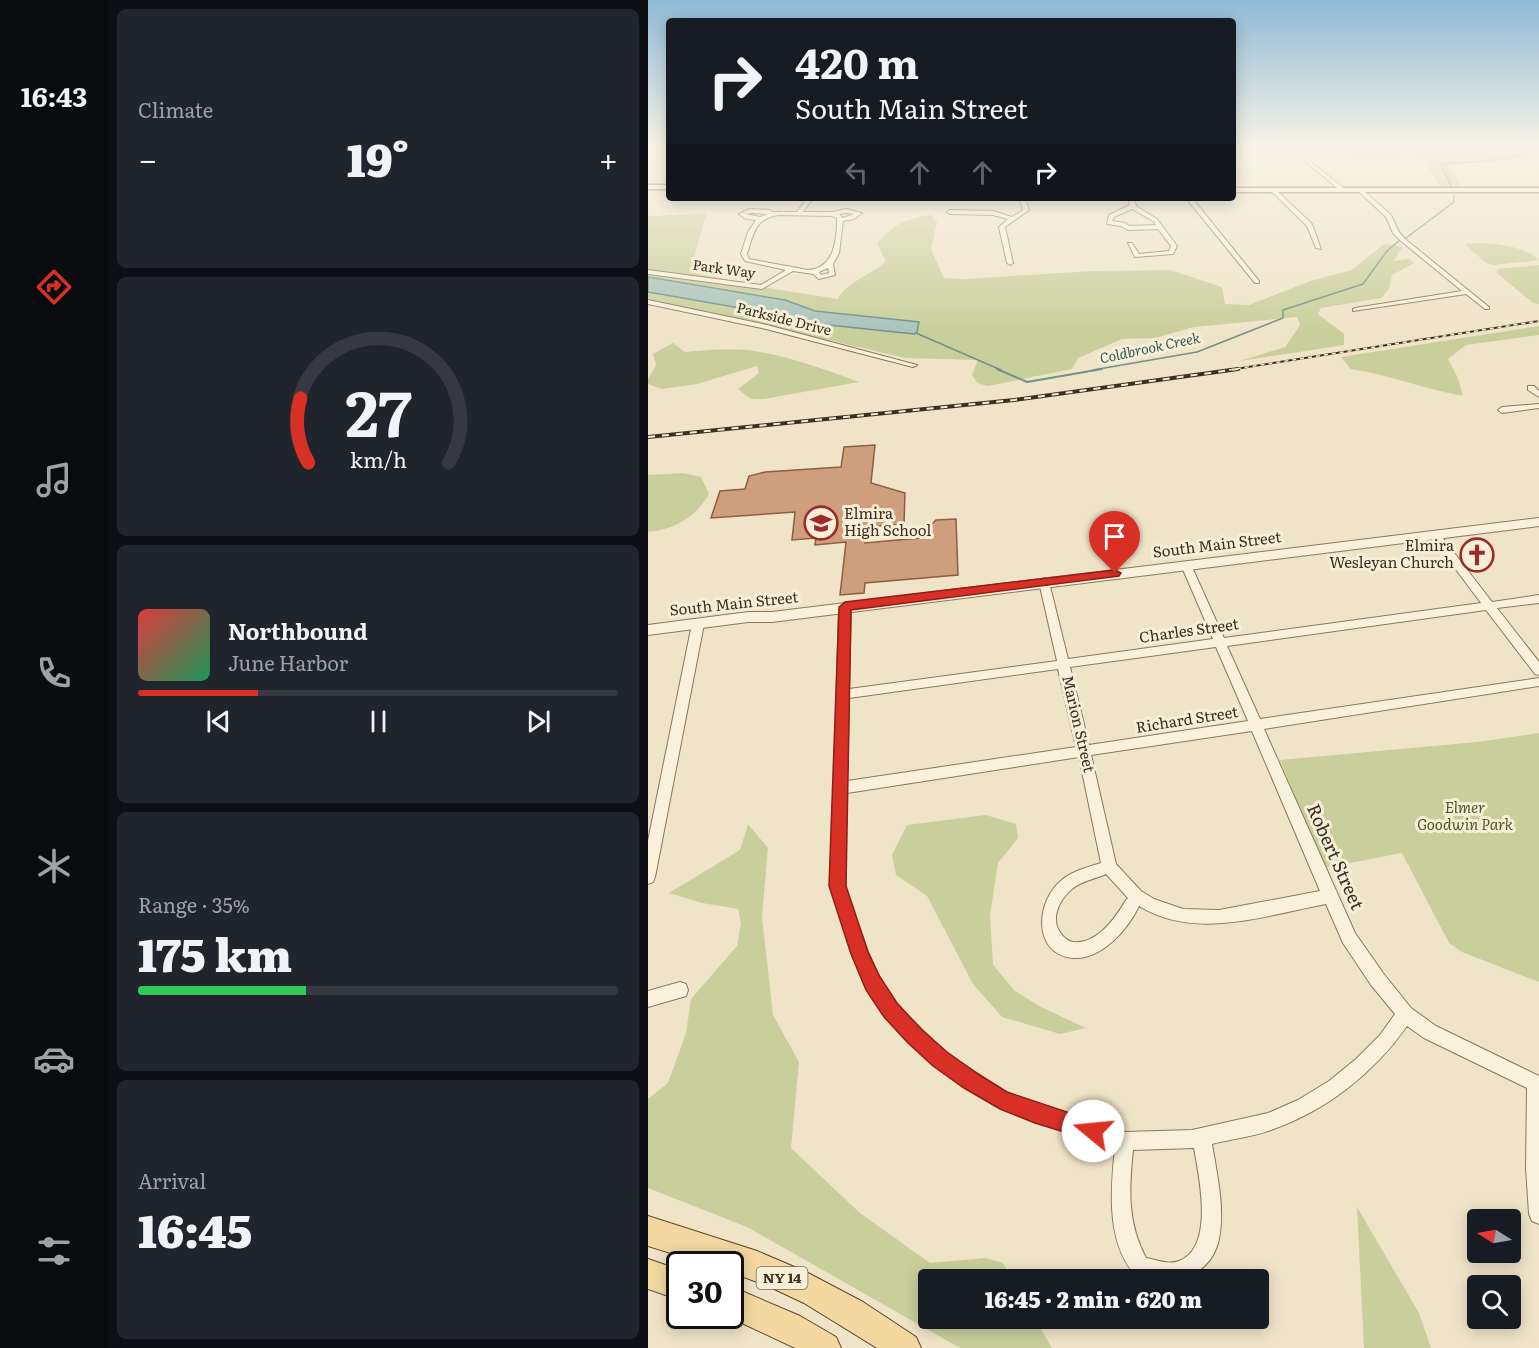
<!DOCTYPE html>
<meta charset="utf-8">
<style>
body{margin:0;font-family:Literata,serif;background:#20242c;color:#f1f3f6;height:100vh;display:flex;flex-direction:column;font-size:22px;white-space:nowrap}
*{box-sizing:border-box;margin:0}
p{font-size:20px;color:#9ea1a6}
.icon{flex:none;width:33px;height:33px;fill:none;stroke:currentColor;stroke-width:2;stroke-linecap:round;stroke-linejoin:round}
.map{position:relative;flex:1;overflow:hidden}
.side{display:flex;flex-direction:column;gap:9px;padding:9px;background:#0d0f14;width:540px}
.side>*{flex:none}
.top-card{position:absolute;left:18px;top:18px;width:570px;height:183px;border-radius:6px;box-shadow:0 3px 15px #0003;background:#171b24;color:#f1f3f6;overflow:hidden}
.needle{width:39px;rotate:281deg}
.buttons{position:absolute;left:819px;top:1209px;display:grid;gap:12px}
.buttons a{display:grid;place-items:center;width:54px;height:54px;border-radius:6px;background:#171b24;box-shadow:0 3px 15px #0003;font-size:30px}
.speed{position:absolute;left:18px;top:1251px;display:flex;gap:12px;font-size:30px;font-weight:700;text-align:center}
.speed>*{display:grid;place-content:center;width:78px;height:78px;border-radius:50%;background:#171b24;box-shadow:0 3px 15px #0003;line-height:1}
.speed .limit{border:3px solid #111;border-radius:9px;background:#fff;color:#111}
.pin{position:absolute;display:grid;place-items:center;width:51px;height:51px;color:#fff;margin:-62px -26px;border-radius:50% 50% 50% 0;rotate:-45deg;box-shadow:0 0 6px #0007}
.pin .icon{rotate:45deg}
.me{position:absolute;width:66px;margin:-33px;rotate:287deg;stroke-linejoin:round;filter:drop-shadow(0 0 4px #0008)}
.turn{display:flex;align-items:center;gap:21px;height:126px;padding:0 30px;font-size:27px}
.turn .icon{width:78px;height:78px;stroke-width:2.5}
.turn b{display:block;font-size:42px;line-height:51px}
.lanes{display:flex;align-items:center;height:57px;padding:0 30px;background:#0003;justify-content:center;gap:30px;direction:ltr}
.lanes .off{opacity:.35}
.big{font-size:45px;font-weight:800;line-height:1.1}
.side .card{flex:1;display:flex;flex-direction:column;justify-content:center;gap:9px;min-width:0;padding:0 21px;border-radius:9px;background:#20242c}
.side .dial{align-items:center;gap:0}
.dial svg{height:156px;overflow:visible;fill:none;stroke:#363941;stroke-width:7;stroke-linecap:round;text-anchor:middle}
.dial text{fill:#f1f3f6;stroke:none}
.song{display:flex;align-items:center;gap:18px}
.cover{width:72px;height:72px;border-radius:9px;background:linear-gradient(135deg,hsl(0 70% 55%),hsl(150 70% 35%))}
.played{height:6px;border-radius:3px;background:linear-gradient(90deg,#d93025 25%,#363941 25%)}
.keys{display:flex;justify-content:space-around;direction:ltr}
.heat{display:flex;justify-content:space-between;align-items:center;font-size:33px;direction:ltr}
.charge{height:9px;border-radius:4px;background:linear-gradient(90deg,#34c759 35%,#363941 0)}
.trip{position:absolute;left:270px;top:1269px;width:351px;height:60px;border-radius:6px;background:#171b24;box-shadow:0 3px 15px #0003;font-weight:800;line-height:60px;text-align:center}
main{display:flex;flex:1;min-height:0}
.dock{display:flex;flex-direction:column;width:108px;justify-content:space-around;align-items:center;background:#090b0e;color:#9ea1a6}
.dock .icon{width:42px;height:42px}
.dock .active{color:#d93025}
.dock b{font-size:27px;color:#f1f3f6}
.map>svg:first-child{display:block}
.green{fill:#c9cf9b}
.water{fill:#a9c4bc;stroke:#6f938a;stroke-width:1.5}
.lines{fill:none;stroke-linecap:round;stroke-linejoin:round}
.stream-far1{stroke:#6f938a;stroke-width:1.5}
.stream{stroke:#6f938a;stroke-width:2}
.building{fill:#cf9f7d;stroke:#8d5f41;stroke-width:1.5}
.minor-casing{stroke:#8d765c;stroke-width:2}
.tertiary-casing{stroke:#8d765c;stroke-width:2}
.secondary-casing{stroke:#6f573f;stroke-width:3}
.primary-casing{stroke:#5b4430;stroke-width:2}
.minor{fill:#faf1dc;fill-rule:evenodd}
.tertiary{fill:#faf1dc;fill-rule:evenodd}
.secondary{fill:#faf1dc;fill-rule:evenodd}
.primary{fill:#f3d9a0;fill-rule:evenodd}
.rail-far1-casing{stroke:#3d2e20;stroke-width:2}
.rail-casing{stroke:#3d2e20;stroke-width:4}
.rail-far1{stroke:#f7eed8;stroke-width:1.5;stroke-dasharray:4;stroke-linecap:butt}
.rail{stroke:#f7eed8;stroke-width:2;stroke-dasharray:7;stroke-linecap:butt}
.route{fill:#d93025;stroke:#8d1f18;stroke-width:1.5}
.labels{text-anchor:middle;stroke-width:6;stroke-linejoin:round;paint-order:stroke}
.far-street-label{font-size:14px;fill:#3d2e20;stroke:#f7eed8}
.far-water-label{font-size:14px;font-style:italic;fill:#2f5d5a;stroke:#f7eed8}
.shield{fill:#f7eed8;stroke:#756857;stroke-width:1.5}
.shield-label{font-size:14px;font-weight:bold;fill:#3d2e20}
.poi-label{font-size:15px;fill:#3d2e20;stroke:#f7eed8;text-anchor:start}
.street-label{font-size:15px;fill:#3d2e20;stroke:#f7eed8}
.park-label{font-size:15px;font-style:italic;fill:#4d5a26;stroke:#f7eed8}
.near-street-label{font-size:18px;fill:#3d2e20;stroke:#f7eed8}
</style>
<main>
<nav class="dock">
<b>16:43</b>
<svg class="icon active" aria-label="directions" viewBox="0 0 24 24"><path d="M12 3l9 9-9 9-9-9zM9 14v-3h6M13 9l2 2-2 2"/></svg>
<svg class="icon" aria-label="music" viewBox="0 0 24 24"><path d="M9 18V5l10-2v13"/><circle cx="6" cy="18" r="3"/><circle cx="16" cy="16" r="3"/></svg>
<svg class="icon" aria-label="phone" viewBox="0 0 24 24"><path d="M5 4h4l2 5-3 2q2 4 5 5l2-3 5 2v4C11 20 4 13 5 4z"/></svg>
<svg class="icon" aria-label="climate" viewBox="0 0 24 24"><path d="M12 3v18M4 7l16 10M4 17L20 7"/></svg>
<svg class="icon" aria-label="car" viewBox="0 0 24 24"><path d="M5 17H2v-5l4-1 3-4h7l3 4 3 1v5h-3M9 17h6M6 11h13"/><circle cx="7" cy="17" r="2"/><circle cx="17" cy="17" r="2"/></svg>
<svg class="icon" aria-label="filters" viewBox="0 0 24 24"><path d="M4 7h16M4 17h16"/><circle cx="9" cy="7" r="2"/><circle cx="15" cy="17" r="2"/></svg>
</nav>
<section class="side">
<div class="card"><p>Climate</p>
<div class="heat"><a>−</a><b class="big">19°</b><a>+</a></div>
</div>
<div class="card dial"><svg viewBox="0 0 100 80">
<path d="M14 69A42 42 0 1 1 86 69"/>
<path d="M14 69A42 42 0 0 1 10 36" stroke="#d93025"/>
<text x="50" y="56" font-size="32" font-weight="700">27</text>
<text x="50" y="72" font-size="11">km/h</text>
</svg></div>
<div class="card">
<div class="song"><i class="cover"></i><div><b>Northbound</b><p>June Harbor</p></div></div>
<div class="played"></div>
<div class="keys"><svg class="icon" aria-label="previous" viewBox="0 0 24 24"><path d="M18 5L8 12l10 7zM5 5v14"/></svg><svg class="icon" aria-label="pause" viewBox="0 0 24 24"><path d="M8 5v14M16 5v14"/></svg><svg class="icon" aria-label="next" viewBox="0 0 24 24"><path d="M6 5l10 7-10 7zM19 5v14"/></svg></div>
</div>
<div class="card"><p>Range · 35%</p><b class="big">175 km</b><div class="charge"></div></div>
<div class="card"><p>Arrival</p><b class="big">16:45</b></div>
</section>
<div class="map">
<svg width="891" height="1348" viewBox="0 0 891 1348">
<rect width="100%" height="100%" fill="#f0e4c8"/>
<path class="green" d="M678,146H891V157L801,165L815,189L795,190L774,159L702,160Z
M58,214L42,272L114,287L190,299C198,282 225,274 238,261L229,244C243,225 260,218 283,215L289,222L283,249L296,278L317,279L445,271L523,270L574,287L577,304L601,305L663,281L704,270L736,244L755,247L745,261L761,259L766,263L744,275L741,289L733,298L673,308L670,314L696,334V345L592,361L637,347L652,325L649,317L546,327L507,338L474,339L430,358L424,369L340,386L329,383L324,375L330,360L257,358L69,314L0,301V216Z
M817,244C840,242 873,244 891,260L846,265L838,263Z
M891,265V304L885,303L848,272L850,269Z
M891,326V335L818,345L800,359L810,378L815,396C777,389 741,375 703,369L693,357Z
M25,343L37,352C61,350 88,347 112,352C145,358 179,370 211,382L116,399H103L90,389L111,373L109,366L49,384L14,389L0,384V379L8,365L5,354Z
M35,473L53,477L61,494C47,518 28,529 0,532V475Z
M891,733V982L814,952L801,943L754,853L676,868L632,760L829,742Z
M338,815L368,824L370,838L350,863L342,915L345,965L367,991L393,1007L438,1028L412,1034L354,1017L325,984L279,896L248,875L244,855L259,825Z
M100,824L120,848L114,917L125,1015L151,1062L143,1148L212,1213L282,1263L338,1258L355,1263L364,1279L280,1280V1318L387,1319L404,1348H312L99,1227L0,1188V1099L20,1083L38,1033L43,999L89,946L93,923L90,909L54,903L21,893L92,850Z
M709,1207L771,1313L783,1348H716Z"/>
<path class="water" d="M0,277L137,300L167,311L271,322L269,332L266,334L152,322L109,311L0,292Z"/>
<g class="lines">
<path class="stream-far1" d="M804,188L793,164L838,161L880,154
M758,238L806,202V195
M268,333L353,370
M445,370L549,352L635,318V310L715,284L739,251L752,240"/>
<path class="stream" d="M349,369L379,382L454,369"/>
</g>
<path class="building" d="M227,445L223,483L257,493L256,524L218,527L217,543L283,537L276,526H282L288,520L308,519L310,575L217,583L216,593L192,595L198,542L167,545L168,538L144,540L147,512L63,518L72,491L97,489L101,476L117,472L193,467L196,447Z"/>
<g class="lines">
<g class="minor-casing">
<path id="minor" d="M639,146H643L698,190V192H694Z
M623,189H627L664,224L673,249L668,248L659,226L623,191Z
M711,190H715L743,215L751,232L757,239L841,307V309H837L818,294L705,311V309L707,308L814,291L753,241L745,233L738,217L711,192Z
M159,198H165L155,212H185L198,209L214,213L206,219L195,221L191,253L185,264L187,275L171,279L165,274L145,271L114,289L0,274V270L113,285L138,270L97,261L93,254L100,232L108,220L98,219L91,214L102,209L122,210L124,212H149ZM103,213L120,214L112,217L98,214ZM198,213L206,214L195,218L191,214ZM131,215L184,216L189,218C189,239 187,268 160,270L101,259L99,254C106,233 106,219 131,215ZM180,268L181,273L173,275L171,272Z
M371,198H377L381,210L357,227L365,263L362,265L359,263L351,227L360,219L345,215L302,214L299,212L302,210L345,211L364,217L375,210Z
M480,198H486L488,206L509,219L529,246L525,254L487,257L480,243H484L491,254L521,251L523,246L510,229L480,230L473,226L459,224L461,215L482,205ZM484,209L505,221L508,225L481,226L477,223L464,221L466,217Z
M538,198H544L611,281V283H607Z
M0,300L119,325L269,365L265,367L118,329L0,304Z
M880,386H886L891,391V397L880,390Z
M891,404V408L854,413L850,410L854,407Z
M787,532L791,533L844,602L891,595V603L849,608L891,662V675L887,674L838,610L579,646L612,719L891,678V686L616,729L707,933L735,973L763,1008L788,1026L891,1076V1224L884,1221L881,1214L878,1168L879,1088L776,1038L759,1026C726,1073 678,1111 623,1130C604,1137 583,1139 564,1144C569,1174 577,1208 571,1239C564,1273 531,1286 500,1278C495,1277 487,1276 484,1271C458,1238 463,1186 467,1147L387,1122L346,1105L286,1065L236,1016L219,989L204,953L183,886L191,607L197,603L203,607L201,689L409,661L391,582L396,578L401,582L420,659L565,639L533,565L538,562L543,565L576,638L833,603L782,535ZM568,647L600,721L441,745L422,667ZM410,669L428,747L199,781L201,698ZM604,731L672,891L571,910L535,909L506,899L493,891L468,864L443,755ZM431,757L453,863C440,867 425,871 415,879C388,899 383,954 425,958C454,960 480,929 491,906C547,941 618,915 678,904L695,943L723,985L747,1014L732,1035L708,1059L681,1081L650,1100L620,1113L544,1130L477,1132L387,1104L358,1092L298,1053L248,1004L231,977L220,952L197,886L199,793ZM458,874L480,898L478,900C468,917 449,945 425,942C421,942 417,938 414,935C401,920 411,900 424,889C433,881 447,879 458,874ZM546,1148C551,1177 567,1247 531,1261C521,1265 508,1260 498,1258C479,1223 481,1188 485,1150Z
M50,620L56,624L7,877L5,882L0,884V841L44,624Z
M32,982L38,984L40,990L38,996L0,1007V991Z"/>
</g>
<g class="tertiary-casing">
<path id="tertiary" d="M891,518V526L124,622H100L0,635V625L100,612H124Z"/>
</g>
<g class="secondary-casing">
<path id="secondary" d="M0,185H21V189H0Z
M585,188H891V192H585Z"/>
</g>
<g class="primary-casing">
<path id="primary" d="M0,1216L109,1251L158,1272L215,1302L268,1337L273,1348H229L156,1303L120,1286L82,1272V1264H58L0,1246Z
M0,1259L32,1270V1300L0,1289Z
M82,1286L152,1316L188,1337L193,1348H147L79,1316H82Z"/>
</g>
<use href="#minor" class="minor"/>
<use href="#tertiary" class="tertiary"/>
<use href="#secondary" class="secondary"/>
<use href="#primary" class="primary"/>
<g class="rail-far1-casing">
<path id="rail-far1" d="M581,370L891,321"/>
</g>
<g class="rail-casing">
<path id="rail" d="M0,437L366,400L590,369"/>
</g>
<use href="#rail-far1" class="rail-far1"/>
<use href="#rail" class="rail"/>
</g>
<linearGradient id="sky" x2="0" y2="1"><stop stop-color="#8fbad6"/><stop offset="0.44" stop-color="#f8f3e6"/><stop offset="1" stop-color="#f8f3e6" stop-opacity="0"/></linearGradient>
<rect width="891" height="334" fill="url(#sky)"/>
<path class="route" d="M467,570L473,573L471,576L203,610L198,886L220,952L232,977L249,1003L273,1029L299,1052L330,1074L359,1092L452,1123L455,1131L452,1138L445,1141L387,1123L352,1109L316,1088L285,1066L260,1043L236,1017L218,990L203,954L181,886L191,607L197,602Z"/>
<defs>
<g id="school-ring" transform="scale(1.725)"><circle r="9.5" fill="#f7eed8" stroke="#9e2a2b" stroke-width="1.5"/><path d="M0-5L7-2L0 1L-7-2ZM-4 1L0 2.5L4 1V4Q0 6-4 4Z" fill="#9e2a2b"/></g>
<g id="church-ring" transform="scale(1.725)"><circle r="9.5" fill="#f7eed8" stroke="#9e2a2b" stroke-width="1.5"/><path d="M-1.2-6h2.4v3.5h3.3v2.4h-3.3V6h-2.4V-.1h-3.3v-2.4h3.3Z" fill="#9e2a2b"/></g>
</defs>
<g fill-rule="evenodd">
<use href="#school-ring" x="173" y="523"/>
<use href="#church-ring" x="829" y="555"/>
</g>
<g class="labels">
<g class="far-street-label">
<text transform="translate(76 269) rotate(8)" y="5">Park Way</text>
<text transform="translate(136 319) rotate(14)" y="5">Parkside Drive</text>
</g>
<g class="far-water-label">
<text transform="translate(502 348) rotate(-12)" y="5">Coldbrook Creek</text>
</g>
<rect class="shield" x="108.5" y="1267" width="51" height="22" rx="4.5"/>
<g class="shield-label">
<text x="134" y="1283">NY 14</text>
</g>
<g class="poi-label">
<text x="196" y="519">Elmira<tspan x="196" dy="17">High School</tspan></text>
<text x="806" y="551" text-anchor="end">Elmira<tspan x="806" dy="17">Wesleyan Church</tspan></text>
</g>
<g class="street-label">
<text transform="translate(569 545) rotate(-7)" y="5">South Main Street</text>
<text transform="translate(86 604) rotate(-6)" y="5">South Main Street</text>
<text transform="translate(541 631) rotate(-8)" y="5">Charles Street</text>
<text transform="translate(539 720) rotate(-9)" y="5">Richard Street</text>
<text transform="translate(430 724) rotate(77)" y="5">Marion Street</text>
</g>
<g class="park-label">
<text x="817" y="813">Elmer<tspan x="817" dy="17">Goodwin Park</tspan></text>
</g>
<g class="near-street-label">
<text transform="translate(687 857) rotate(66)" y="6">Robert Street</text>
</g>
</g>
</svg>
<div class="buttons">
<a><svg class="needle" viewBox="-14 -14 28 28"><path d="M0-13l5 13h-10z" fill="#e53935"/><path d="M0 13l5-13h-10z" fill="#9ea1a6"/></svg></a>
<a><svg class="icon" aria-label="search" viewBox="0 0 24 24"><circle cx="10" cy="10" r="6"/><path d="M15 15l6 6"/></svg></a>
</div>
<div class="speed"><div class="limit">30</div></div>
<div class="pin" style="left:467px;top:573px;background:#d93025"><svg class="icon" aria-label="arrive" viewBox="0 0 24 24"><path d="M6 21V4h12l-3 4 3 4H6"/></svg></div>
<svg class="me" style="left:445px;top:1131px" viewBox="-20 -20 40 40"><circle r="19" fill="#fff"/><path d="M0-13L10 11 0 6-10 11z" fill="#d93025"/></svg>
<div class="trip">16:45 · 2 min · 620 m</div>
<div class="top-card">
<div class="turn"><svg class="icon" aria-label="right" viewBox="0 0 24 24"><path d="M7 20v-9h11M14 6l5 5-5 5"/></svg><div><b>420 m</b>South Main Street</div></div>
<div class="lanes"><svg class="icon off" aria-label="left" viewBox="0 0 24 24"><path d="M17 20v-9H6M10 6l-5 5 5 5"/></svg><svg class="icon off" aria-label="ahead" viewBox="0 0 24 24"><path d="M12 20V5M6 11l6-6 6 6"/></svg><svg class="icon off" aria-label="ahead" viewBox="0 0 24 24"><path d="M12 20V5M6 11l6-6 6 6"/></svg><svg class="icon" aria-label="right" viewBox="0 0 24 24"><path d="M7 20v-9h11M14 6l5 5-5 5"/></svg></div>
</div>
</div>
</main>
